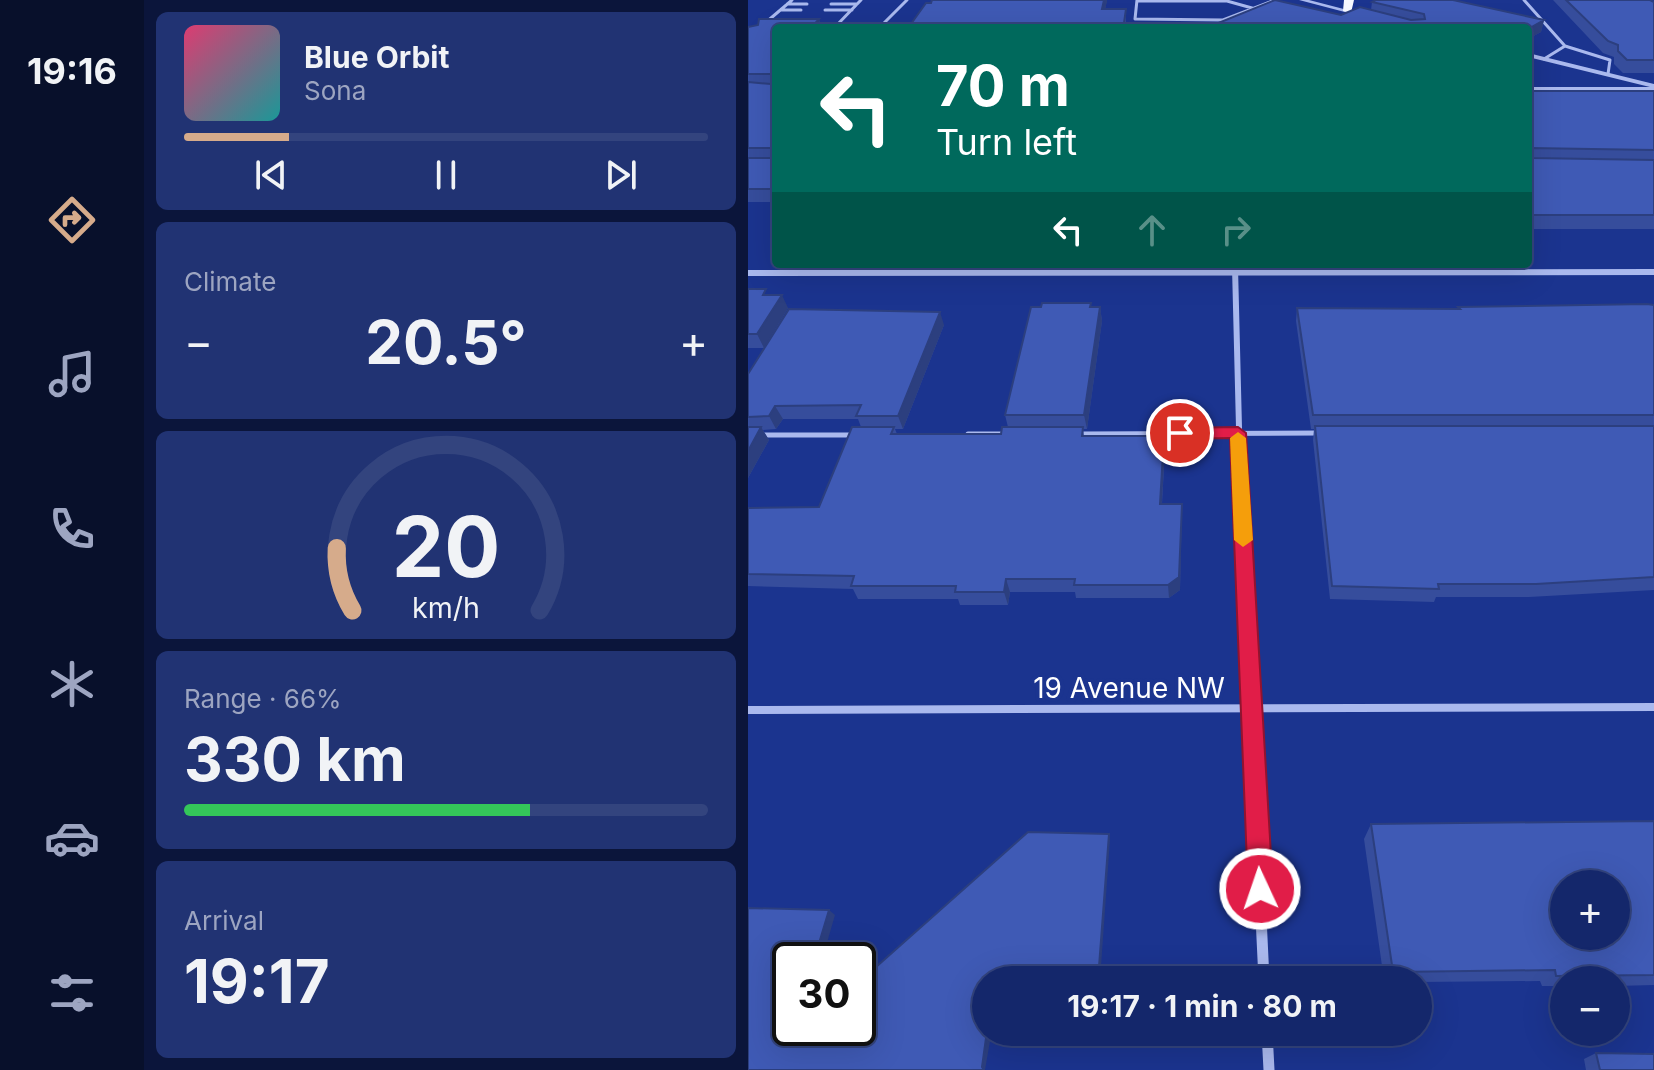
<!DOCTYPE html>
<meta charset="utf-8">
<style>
body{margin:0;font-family:Inter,sans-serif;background:#213373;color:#f1f3f6;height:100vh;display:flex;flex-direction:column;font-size:30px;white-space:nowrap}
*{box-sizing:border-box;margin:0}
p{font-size:26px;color:#9da5c1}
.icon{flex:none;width:44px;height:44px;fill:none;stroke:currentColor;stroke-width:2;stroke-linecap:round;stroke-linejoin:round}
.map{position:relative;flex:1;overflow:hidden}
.panel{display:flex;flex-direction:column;gap:12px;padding:12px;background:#0b153b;width:604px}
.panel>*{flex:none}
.hud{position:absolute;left:24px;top:24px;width:760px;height:244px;border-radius:8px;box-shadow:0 8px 32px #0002,0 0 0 2px #33447e;background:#00695c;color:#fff;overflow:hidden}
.fabs{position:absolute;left:802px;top:870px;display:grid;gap:16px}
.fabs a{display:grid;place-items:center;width:80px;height:80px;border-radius:50%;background:#14276b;box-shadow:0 8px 32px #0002,0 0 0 2px #33447e;font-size:40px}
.speed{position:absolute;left:24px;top:942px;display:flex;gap:16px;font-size:40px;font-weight:700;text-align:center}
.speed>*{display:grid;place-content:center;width:104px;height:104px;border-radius:50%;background:#14276b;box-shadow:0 8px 32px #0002,0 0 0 2px #33447e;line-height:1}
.speed .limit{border:4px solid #111;border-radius:12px;background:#fff;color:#111}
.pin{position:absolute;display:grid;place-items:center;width:68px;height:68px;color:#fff;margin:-34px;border:4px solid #fff;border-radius:50%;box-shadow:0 2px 8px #0007}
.me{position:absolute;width:88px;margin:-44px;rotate:357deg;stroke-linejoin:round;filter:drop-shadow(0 0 6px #0008)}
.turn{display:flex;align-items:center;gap:28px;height:168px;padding:0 32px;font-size:36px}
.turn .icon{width:104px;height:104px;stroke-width:2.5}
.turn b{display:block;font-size:56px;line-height:68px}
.lanes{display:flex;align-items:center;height:76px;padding:0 32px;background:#0003;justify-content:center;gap:40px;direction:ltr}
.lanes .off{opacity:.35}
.big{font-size:60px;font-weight:700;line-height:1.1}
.panel .card{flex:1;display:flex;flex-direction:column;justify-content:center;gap:12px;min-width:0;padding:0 28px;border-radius:12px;background:#213373}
.panel .dial{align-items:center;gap:0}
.dial svg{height:208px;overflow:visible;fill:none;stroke:#33447e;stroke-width:7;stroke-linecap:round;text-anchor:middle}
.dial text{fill:#f1f3f6;stroke:none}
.song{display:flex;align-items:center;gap:24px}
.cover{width:96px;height:96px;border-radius:12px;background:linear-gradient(135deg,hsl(340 70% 55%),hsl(180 70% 35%))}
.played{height:8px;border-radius:4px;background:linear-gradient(90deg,#d6ab8b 20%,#33447e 20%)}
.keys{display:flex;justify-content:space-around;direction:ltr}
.heat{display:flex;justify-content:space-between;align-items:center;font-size:44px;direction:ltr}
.charge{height:12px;border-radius:6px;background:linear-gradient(90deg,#34c759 66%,#33447e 0)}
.trip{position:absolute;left:224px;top:966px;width:460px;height:80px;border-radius:40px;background:#14276b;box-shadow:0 8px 32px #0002,0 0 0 2px #33447e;font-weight:700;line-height:80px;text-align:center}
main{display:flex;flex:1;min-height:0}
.tab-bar{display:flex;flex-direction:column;width:144px;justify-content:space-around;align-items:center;background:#08102b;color:#9da5c1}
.tab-bar .icon{width:56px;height:56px}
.tab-bar .active{color:#d6ab8b}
.tab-bar b{font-size:36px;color:#f1f3f6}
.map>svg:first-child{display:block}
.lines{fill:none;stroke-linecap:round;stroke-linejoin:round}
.service-far1{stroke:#aab9ee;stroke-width:3}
.service{stroke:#aab9ee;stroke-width:5}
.minor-far4{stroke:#aab9ee;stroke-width:4}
.minor-far3{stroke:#aab9ee;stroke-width:5}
.minor-far2{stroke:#aab9ee;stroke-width:6}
.minor-far1{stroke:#aab9ee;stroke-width:8}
.minor{stroke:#aab9ee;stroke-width:11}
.tertiary{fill:#aab9ee;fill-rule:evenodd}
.trunk{fill:#f8f9ff;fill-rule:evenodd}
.wall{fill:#364d9c}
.shaded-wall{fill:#2c3f7f}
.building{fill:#3f5ab5;stroke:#2c3f7f;stroke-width:2;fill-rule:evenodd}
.route{fill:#e11d48;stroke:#92132f;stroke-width:2}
.slow{fill:#f59e0b}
.labels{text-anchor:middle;stroke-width:8;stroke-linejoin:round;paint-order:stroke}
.street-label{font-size:28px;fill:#fff;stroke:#1b348f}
</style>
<main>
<nav class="tab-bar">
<b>19:16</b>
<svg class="icon active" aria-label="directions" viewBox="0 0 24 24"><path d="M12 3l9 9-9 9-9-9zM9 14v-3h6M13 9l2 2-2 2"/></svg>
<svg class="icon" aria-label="music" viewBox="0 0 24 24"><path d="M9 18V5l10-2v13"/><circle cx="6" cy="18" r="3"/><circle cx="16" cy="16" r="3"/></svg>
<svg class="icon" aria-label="phone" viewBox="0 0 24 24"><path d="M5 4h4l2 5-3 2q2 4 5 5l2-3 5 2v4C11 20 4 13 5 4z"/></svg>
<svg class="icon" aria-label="climate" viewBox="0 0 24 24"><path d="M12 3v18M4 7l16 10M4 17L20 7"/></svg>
<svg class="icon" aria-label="car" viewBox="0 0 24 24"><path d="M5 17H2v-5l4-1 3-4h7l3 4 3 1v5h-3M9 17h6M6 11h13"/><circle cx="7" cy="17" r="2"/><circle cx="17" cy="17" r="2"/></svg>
<svg class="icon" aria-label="filters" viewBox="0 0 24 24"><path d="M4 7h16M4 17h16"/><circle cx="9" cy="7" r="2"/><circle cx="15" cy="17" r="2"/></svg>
</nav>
<section class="panel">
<div class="card">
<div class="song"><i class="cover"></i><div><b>Blue Orbit</b><p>Sona</p></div></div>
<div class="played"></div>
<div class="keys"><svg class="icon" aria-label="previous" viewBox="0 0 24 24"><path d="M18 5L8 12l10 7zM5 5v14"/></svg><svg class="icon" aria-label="pause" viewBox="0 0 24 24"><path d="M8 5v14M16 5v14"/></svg><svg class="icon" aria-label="next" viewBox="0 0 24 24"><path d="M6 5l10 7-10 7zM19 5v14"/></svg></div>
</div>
<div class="card"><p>Climate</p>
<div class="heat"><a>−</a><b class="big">20.5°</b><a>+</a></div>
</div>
<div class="card dial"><svg viewBox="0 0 100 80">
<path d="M14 69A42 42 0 1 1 86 69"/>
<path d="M14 69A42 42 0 0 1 8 45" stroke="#d6ab8b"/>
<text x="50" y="56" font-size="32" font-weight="700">20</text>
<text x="50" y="72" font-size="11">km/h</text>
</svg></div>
<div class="card"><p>Range · 66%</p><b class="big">330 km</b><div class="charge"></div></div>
<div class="card"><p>Arrival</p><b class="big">19:17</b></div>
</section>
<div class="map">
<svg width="906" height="1070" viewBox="0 0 906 1070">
<rect width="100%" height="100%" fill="#1b348f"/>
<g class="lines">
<path class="service-far1" d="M389,0L387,19L475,20L527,0
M776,0L817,46L796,59
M389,1H479L504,8
M39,4H59
M83,4H109
M33,10H53
M77,10H104
M16,24L44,0
M68,26H88L113,0
M131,28L159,0
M817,46L862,60L860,74"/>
<path class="service" d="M220,434H260
M332,434L572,433
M0,435H108"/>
<path class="minor-far4" d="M780,89H906"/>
<path class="minor-far3" d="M487,264V269"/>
<path class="minor-far2" d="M487,267L492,468"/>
<path class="minor-far1" d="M492,466L504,729
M0,710L906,707"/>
<path class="minor" d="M504,727L516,980
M519,1032L521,1070"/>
<path class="tertiary" d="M551,0H561L615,14L612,16Z
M780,53L906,84V88L780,57Z
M906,269V275L0,276V270Z"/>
<path class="trunk" d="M596,0H606L603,13L595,11Z"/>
</g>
<path class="wall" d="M184,0H359L357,9H378V23L468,24L527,0L593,15L612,7L623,10L624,2L628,0H705L796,20L793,32L780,39V28H28V202H0V27L10,25L11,19H71L73,28H160L178,3H183Z
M805,0H902L906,2V73H875L866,64V57L855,53Z
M780,91H906V229H780Z
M0,289L20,295L40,308L21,341L196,325L155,429H147L149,434H253L260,427L257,415L343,303V307H352L354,321L339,429H335L336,436L417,449L414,504H434L432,590L421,598H328L327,592H262L260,605H212L210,599H110L105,589L0,586V508L71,507L113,427L110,419H35L28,429L15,430L21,440L0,478V374L16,348H0Z
M906,305V590L781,597H688L686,602L582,599L565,440L566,429H563L548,321L549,308L710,309V307Z
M906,821V985L868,986V980H816V986H794L792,981L670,982V980H636L616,839L623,824Z
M848,1053L906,1070H838L836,1059Z"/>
<path class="shaded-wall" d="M356,0H359V2L354,20V9Z
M71,19L73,28H63Z
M796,20L793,32L780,39V29Z
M34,295L40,308L16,348L9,334Z
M352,307L354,321L339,429L336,415Z
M192,312L196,325L155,429L150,416Z
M27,406L35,419L28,429L21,416Z
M13,427L21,440L0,478V451Z
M416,436L417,449L413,517L412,504Z
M434,504L432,590L421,598L420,585Z
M258,579L262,592L260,605L256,592Z
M361,834L362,840L352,980H350Z
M81,910L87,915L74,960H66Z
M46,1028H54L48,1047L42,1044Z
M244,1032H251L242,1041L237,1070H236L234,1067L238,1038Z"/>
<path class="building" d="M184,0H356L354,9H378L376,23L468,24L527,0L593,15L612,7L663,20L677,19L676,14L624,2L628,0H705L796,20L780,29V28H28V78L24,74H0V27L10,25L11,19H71L63,28H160L178,3H183Z
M818,0H902L906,2V60H879L870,51V45L860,41Z
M28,79V189H0V158H23L28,154L24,148H0V82L23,84Z
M780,91H906V150L782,148L780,152Z
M780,154L784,158L906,160V215H780Z
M0,289H18L15,295H34L9,334H0Z
M294,303H343L342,307H352L336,415H257L283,307H293Z
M899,304L906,305V415H565L549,308L712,309L710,307Z
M41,309L192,312L150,416H108L113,405L27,406L21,416L0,417V374Z
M567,426H906V577L788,584H690L691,589L584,586Z
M0,427H13L0,451Z
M104,427H146L143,434H253L254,427H335L334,436H416L412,504H434L431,577L420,585H326L327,579H258L256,592H207L208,586H103L106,576L0,574V508L71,507Z
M906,821V975L808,976L807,970L645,972L623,824ZM816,884H868V936H816Z
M280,832L361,834L350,980H238V1032H244L238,1038L234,1067L236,1070H0V908L81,910L66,960H42V1028H46L42,1044L59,1028H110V983Z
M848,1053L906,1054V1070H852Z"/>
<path class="route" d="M490,427L498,433L525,889L521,898L512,902L503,898L500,889L482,438L432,439L424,433L432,428Z"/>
<path class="slow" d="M490,432L498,438L505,540L495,547L486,540L482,438Z"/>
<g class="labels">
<g class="street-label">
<text x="381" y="698">19 Avenue NW</text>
</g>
</g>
</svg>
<div class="fabs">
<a>+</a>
<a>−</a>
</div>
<div class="speed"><div class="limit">30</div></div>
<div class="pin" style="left:432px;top:433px;background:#d93025"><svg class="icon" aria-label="arrive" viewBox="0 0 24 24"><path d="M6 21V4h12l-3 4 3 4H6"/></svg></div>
<svg class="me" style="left:512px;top:889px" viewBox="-20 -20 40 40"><circle r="17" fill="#e11d48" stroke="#fff" stroke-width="3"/><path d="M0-11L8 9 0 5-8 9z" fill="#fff"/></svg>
<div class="trip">19:17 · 1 min · 80 m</div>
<div class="hud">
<div class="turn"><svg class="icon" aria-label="left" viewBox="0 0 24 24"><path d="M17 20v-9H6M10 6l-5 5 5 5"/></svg><div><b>70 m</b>Turn left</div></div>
<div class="lanes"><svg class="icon" aria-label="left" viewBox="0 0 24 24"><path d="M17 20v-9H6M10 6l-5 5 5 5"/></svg><svg class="icon off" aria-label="ahead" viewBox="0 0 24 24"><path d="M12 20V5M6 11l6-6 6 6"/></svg><svg class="icon off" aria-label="right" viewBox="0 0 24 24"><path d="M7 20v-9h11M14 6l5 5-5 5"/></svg></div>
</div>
</div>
</main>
